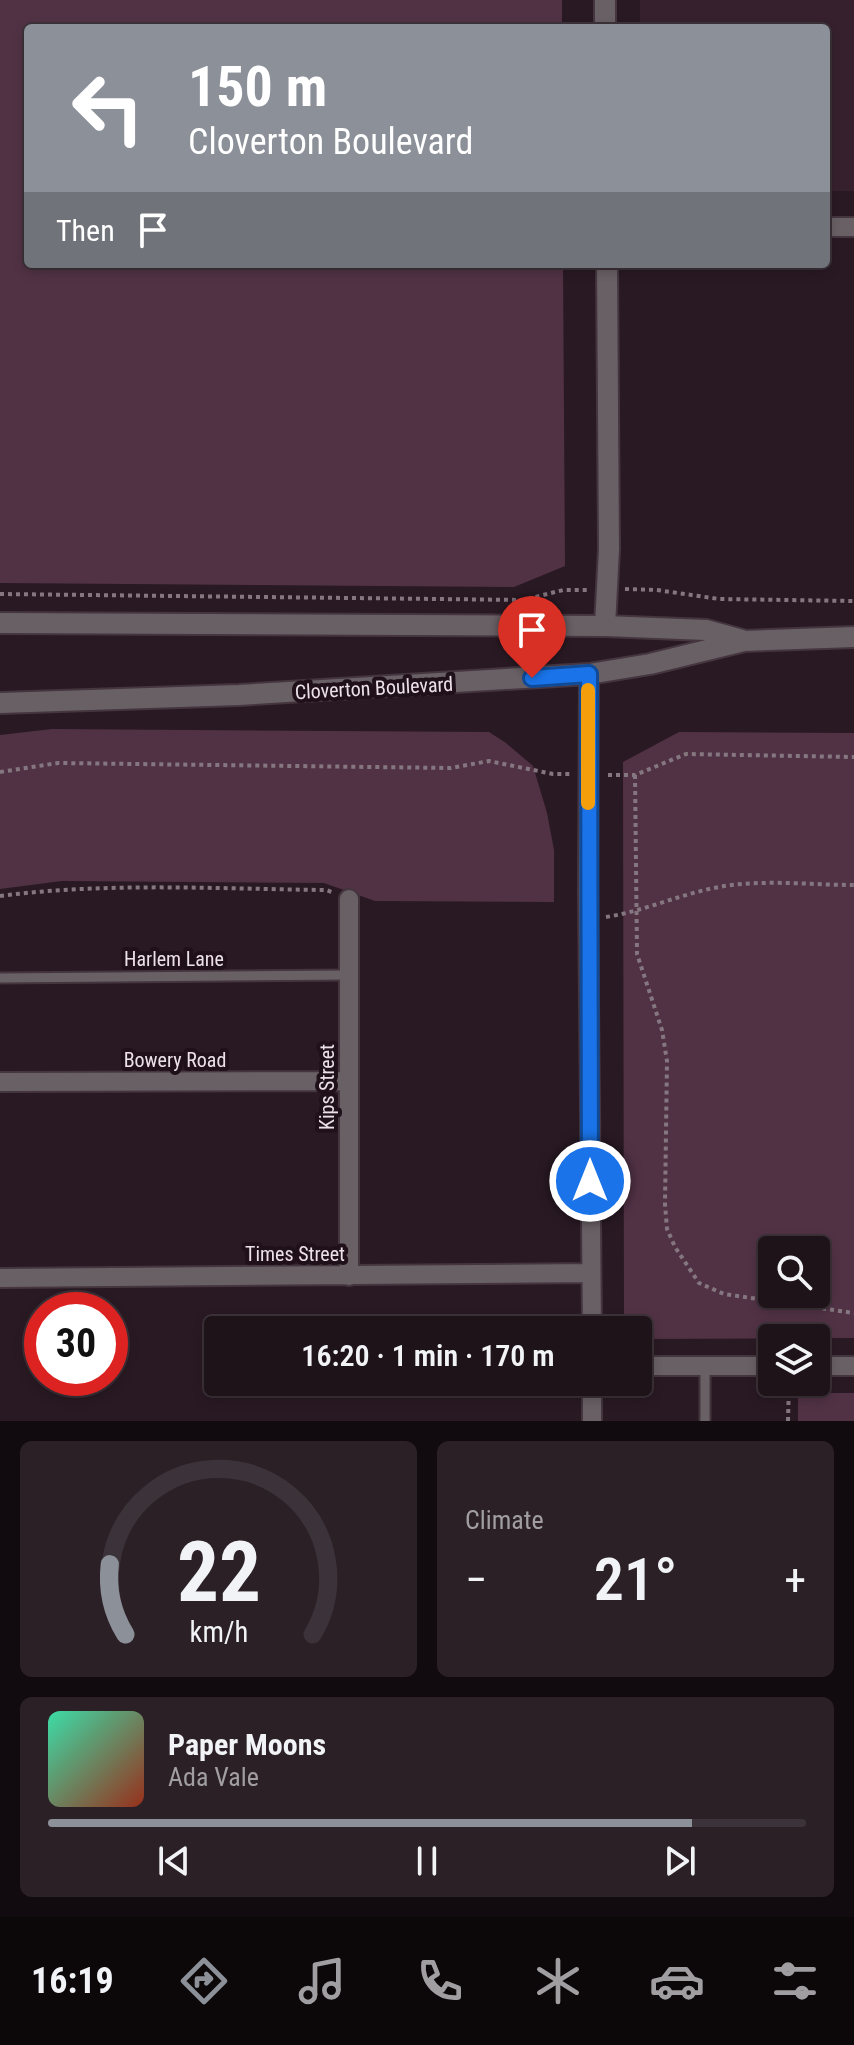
<!DOCTYPE html>
<meta charset="utf-8">
<style>
body{margin:0;font-family:"Roboto Condensed",sans-serif;background:#2c2027;color:#f1f3f6;height:100vh;display:flex;flex-direction:column;font-size:30px;white-space:nowrap}
*{box-sizing:border-box;margin:0}
p{font-size:26px;color:#a19ea2}
.icon{flex:none;width:44px;height:44px;fill:none;stroke:currentColor;stroke-width:2;stroke-linecap:round;stroke-linejoin:round}
.map{position:relative;height:1421px;overflow:hidden}
.side{display:flex;flex-direction:column;gap:20px;padding:20px;background:#110a0e;flex:1}
.side>*{flex:none}
.top-card{position:absolute;left:24px;top:24px;width:806px;height:244px;border-radius:8px;box-shadow:0 4px 12px #0003,0 0 0 2px #3c3239;background:#8c9099;color:#fff;overflow:hidden}
.fabs{position:absolute;left:758px;top:1236px;display:grid;gap:16px}
.fabs a{display:grid;place-items:center;width:72px;height:72px;border-radius:8px;background:#1f131a;box-shadow:0 4px 12px #0003,0 0 0 2px #3c3239;font-size:40px}
.speed{position:absolute;left:24px;top:1292px;display:flex;gap:16px;font-size:40px;font-weight:700;text-align:center}
.speed>*{display:grid;place-content:center;width:104px;height:104px;border-radius:50%;background:#1f131a;box-shadow:0 4px 12px #0003,0 0 0 2px #3c3239;line-height:1}
.speed .limit{border:12px solid #d22;background:#fff;color:#111}
.pin{position:absolute;display:grid;place-items:center;width:68px;height:68px;color:#fff;margin:-82px -34px;border-radius:50% 50% 50% 0;rotate:-45deg;box-shadow:0 0 8px #0007}
.pin .icon{rotate:45deg}
.me{position:absolute;width:88px;margin:-44px;rotate:0deg;stroke-linejoin:round;filter:drop-shadow(0 0 6px #0008)}
.turn{display:flex;align-items:center;gap:28px;height:168px;padding:0 32px;font-size:36px}
.turn .icon{width:104px;height:104px;stroke-width:2.5}
.turn b{display:block;font-size:56px;line-height:68px}
.then{display:flex;align-items:center;height:76px;padding:0 32px;background:#0003;gap:16px;font-size:30px}
.big{font-size:60px;font-weight:600;line-height:1.1}
.side .card{flex:1;display:flex;flex-direction:column;justify-content:center;gap:12px;min-width:0;padding:0 28px;border-radius:12px;background:#2c2027}
.side .dial{align-items:center;gap:0}
.dial svg{height:208px;overflow:visible;fill:none;stroke:#3c3239;stroke-width:7;stroke-linecap:round;text-anchor:middle}
.dial text{fill:#f1f3f6;stroke:none}
.song{display:flex;align-items:center;gap:24px}
.cover{width:96px;height:96px;border-radius:12px;background:linear-gradient(135deg,hsl(160 70% 55%),hsl(10 70% 35%))}
.played{height:8px;border-radius:4px;background:linear-gradient(90deg,#8c9099 85%,#3c3239 85%)}
.keys{display:flex;justify-content:space-around;direction:ltr}
.heat{display:flex;justify-content:space-between;align-items:center;font-size:44px;direction:ltr}
.side .tiles{flex:1;display:grid;gap:20px;grid-template-columns:1fr 1fr}
.card:last-child{grid-column:span 2}
.trip{position:absolute;left:204px;top:1316px;width:448px;height:80px;border-radius:8px;background:#1f131a;box-shadow:0 4px 12px #0003,0 0 0 2px #3c3239;font-weight:600;line-height:80px;text-align:center}
.dock{display:flex;height:128px;justify-content:space-around;align-items:center;background:#0c080a;color:#a19ea2}
.dock .icon{width:56px;height:56px}
.dock .selected{color:#8c9099}
.dock b{font-size:36px;color:#f1f3f6}
.map>svg:first-child{display:block}
.built{fill:#36202e}
.green{fill:#513245;fill-rule:evenodd}
.lines{fill:none;stroke-linecap:round;stroke-linejoin:round}
.service-casing{stroke:#44353f;stroke-width:13}
.minor-casing{stroke:#44353f;stroke-width:22}
.tertiary-casing{stroke:#44353f;stroke-width:24}
.path{stroke:#85777f;stroke-width:4;stroke-dasharray:4 4;stroke-linecap:butt}
.service{stroke:#696065;stroke-width:9}
.minor{stroke:#696065;stroke-width:18}
.tertiary{stroke:#696065;stroke-width:20}
.route-casing{stroke:#114b97;stroke-width:20}
.route{stroke:#1a73e8;stroke-width:14}
.slow{stroke:#f59e0b;stroke-width:14}
.labels{text-anchor:middle;stroke-width:8;stroke-linejoin:round;paint-order:stroke}
.street-label{font-size:20px;fill:#ede1e8;stroke:#1f101a}
</style>
<div class="map">
<svg width="854" height="1421" viewBox="0 0 854 1421">
<rect width="100%" height="100%" fill="#291923"/>
<path class="built" d="M640,0H854V191H826V28H640Z"/>
<path class="green" d="M0,0H562V28H28V264H563L565,566L514,587L0,583Z
M52,729L489,732L506,743L533,766L547,813L554,850V902L375,901L324,883L62,881L0,889V735Z
M679,732L854,733V1338L638,1339V1330L624,1329L623,762ZM772,1250H816V1294H772Z
M798,1393H854V1421H798Z"/>
<g class="lines">
<g class="service-casing">
<path id="service" d="M0,978L349,975
M705,1366V1421"/>
</g>
<g class="minor-casing">
<path id="minor" d="M826,227H854
M589,674L588,890L592,1330
M349,899V1276
M0,1082L349,1081
M0,1278L591,1273
M638,1366H772
M816,1366H854
M592,1421V1382"/>
</g>
<g class="tertiary-casing">
<path id="tertiary" d="M605,0V28
M0,623L605,626L706,630L742,640
M605,626L609,549L607,264
M0,703L239,695L589,674L650,664L744,641L854,637"/>
</g>
<path class="path" d="M625,589L657,590L719,599L854,601
M0,594L524,600L563,590H588
M0,772L58,763L451,768L489,761L553,774H571
M608,775H635L686,754L854,757
M635,775L637,954L662,1030L667,1061L665,1204L667,1229L675,1247L699,1283L724,1294L854,1313
M0,896C108,882 218,889 326,890L332,892
M606,917C645,911 680,894 719,887C762,879 810,885 854,885
M788,1421L789,1382"/>
<use href="#service" class="service"/>
<use href="#minor" class="minor"/>
<use href="#tertiary" class="tertiary"/>
</g>
<g class="lines">
<g class="route-casing">
<path id="route" d="M532,678L589,674L590,1181"/>
</g>
<use href="#route" class="route"/>
<path class="slow" d="M588,803V690"/>
</g>
<g class="labels">
<g class="street-label">
<text transform="translate(374 688) rotate(-3)" y="7">Cloverton Boulevard</text>
<text x="174" y="966">Harlem Lane</text>
<text x="175" y="1067">Bowery Road</text>
<text transform="translate(327 1087) rotate(-90)" y="7">Kips Street</text>
<text x="295" y="1261">Times Street</text>
</g>
</g>
</svg>
<div class="fabs">
<a><svg class="icon" aria-label="search" viewBox="0 0 24 24"><circle cx="10" cy="10" r="6"/><path d="M15 15l6 6"/></svg></a>
<a><svg class="icon" aria-label="layers" viewBox="0 0 24 24"><path d="M12 4l9 5-9 5-9-5zM3 14l9 5 9-5"/></svg></a>
</div>
<div class="speed"><div class="limit">30</div></div>
<div class="pin" style="left:532px;top:678px;background:#d93025"><svg class="icon" aria-label="arrive" viewBox="0 0 24 24"><path d="M6 21V4h12l-3 4 3 4H6"/></svg></div>
<svg class="me" style="left:590px;top:1181px" viewBox="-20 -20 40 40"><circle r="17" fill="#1a73e8" stroke="#fff" stroke-width="3"/><path d="M0-11L8 9 0 5-8 9z" fill="#fff"/></svg>
<div class="trip">16:20 · 1 min · 170 m</div>
<div class="top-card">
<div class="turn"><svg class="icon" aria-label="left" viewBox="0 0 24 24"><path d="M17 20v-9H6M10 6l-5 5 5 5"/></svg><div><b>150 m</b>Cloverton Boulevard</div></div>
<div class="then">Then<svg class="icon" aria-label="arrive" viewBox="0 0 24 24"><path d="M6 21V4h12l-3 4 3 4H6"/></svg></div>
</div>
</div>
<section class="side">
<div class="tiles">
<div class="card dial"><svg viewBox="0 0 100 80">
<path d="M14 69A42 42 0 1 1 86 69"/>
<path d="M14 69A42 42 0 0 1 8 42" stroke="#8c9099"/>
<text x="50" y="56" font-size="32" font-weight="700">22</text>
<text x="50" y="72" font-size="11">km/h</text>
</svg></div>
<div class="card"><p>Climate</p>
<div class="heat"><a>−</a><b class="big">21°</b><a>+</a></div>
</div>
<div class="card">
<div class="song"><i class="cover"></i><div><b>Paper Moons</b><p>Ada Vale</p></div></div>
<div class="played"></div>
<div class="keys"><svg class="icon" aria-label="previous" viewBox="0 0 24 24"><path d="M18 5L8 12l10 7zM5 5v14"/></svg><svg class="icon" aria-label="pause" viewBox="0 0 24 24"><path d="M8 5v14M16 5v14"/></svg><svg class="icon" aria-label="next" viewBox="0 0 24 24"><path d="M6 5l10 7-10 7zM19 5v14"/></svg></div>
</div>
</div>
</section>
<nav class="dock">
<b>16:19</b>
<svg class="icon selected" aria-label="directions" viewBox="0 0 24 24"><path d="M12 3l9 9-9 9-9-9zM9 14v-3h6M13 9l2 2-2 2"/></svg>
<svg class="icon" aria-label="music" viewBox="0 0 24 24"><path d="M9 18V5l10-2v13"/><circle cx="6" cy="18" r="3"/><circle cx="16" cy="16" r="3"/></svg>
<svg class="icon" aria-label="phone" viewBox="0 0 24 24"><path d="M5 4h4l2 5-3 2q2 4 5 5l2-3 5 2v4C11 20 4 13 5 4z"/></svg>
<svg class="icon" aria-label="climate" viewBox="0 0 24 24"><path d="M12 3v18M4 7l16 10M4 17L20 7"/></svg>
<svg class="icon" aria-label="car" viewBox="0 0 24 24"><path d="M5 17H2v-5l4-1 3-4h7l3 4 3 1v5h-3M9 17h6M6 11h13"/><circle cx="7" cy="17" r="2"/><circle cx="17" cy="17" r="2"/></svg>
<svg class="icon" aria-label="filters" viewBox="0 0 24 24"><path d="M4 7h16M4 17h16"/><circle cx="9" cy="7" r="2"/><circle cx="15" cy="17" r="2"/></svg>
</nav>
